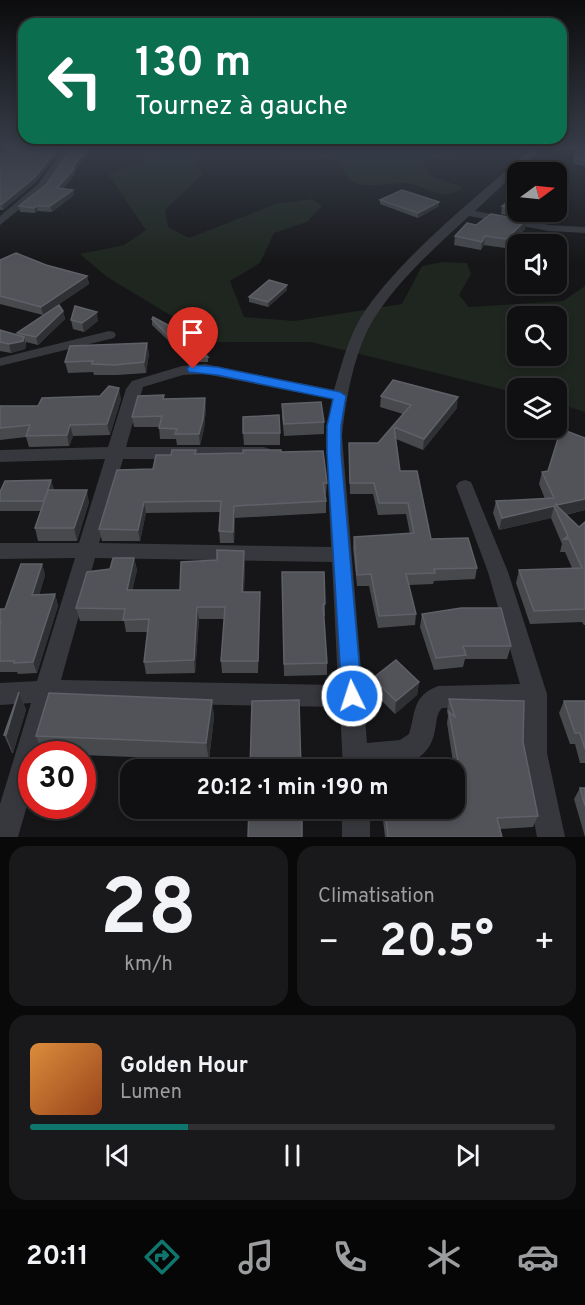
<!DOCTYPE html>
<html lang="fr">
<meta charset="utf-8">
<style>
body{margin:0;font-family:Overpass,sans-serif;background:#19191b;color:#f1f3f6;height:100vh;display:flex;flex-direction:column;font-size:22px;white-space:nowrap}
*{box-sizing:border-box;margin:0}
p{font-size:20px;color:#9c9d9f}
.icon{flex:none;width:33px;height:33px;fill:none;stroke:currentColor;stroke-width:2;stroke-linecap:round;stroke-linejoin:round}
.map{position:relative;height:837px;overflow:hidden}
.side{display:flex;flex-direction:column;gap:9px;padding:9px;background:#09090a;flex:1}
.side>*{flex:none}
.top-card{position:absolute;left:18px;top:18px;width:549px;height:126px;border-radius:18px;box-shadow:0 3px 9px #0003,0 0 0 2px #303032;background:#0b6e4f;color:#fff;overflow:hidden}
.needle{width:39px;rotate:75deg}
.fabs{position:absolute;left:507px;top:162px;display:grid;gap:12px}
.fabs a{display:grid;place-items:center;width:60px;height:60px;border-radius:12px;background:#101012;box-shadow:0 3px 9px #0003,0 0 0 2px #303032;font-size:30px}
.speed{position:absolute;left:18px;top:741px;display:flex;gap:12px;font-size:30px;font-weight:700;text-align:center}
.speed>*{display:grid;place-content:center;width:78px;height:78px;border-radius:50%;background:#101012;box-shadow:0 3px 9px #0003,0 0 0 2px #303032;line-height:1}
.speed .limit{border:9px solid #d22;background:#fff;color:#111}
.pin{position:absolute;display:grid;place-items:center;width:51px;height:51px;color:#fff;margin:-62px -26px;border-radius:50% 50% 50% 0;rotate:-45deg;box-shadow:0 0 6px #0007}
.pin .icon{rotate:45deg}
.me{position:absolute;width:66px;margin:-33px;rotate:356deg;stroke-linejoin:round;filter:drop-shadow(0 0 4px #0008)}
.turn{display:flex;align-items:center;gap:21px;height:126px;padding:0 18px;font-size:27px}
.turn .icon{width:78px;height:78px;stroke-width:2.5}
.turn b{display:block;font-size:42px;line-height:51px}
.big{font-size:45px;font-weight:700;line-height:1.1}
.side .widget{flex:1;display:flex;flex-direction:column;justify-content:center;gap:9px;min-width:0;padding:0 21px;border-radius:18px;background:#19191b}
.side .dial{align-items:center;gap:0}
.dial b{font-size:78px;line-height:1}
.song{display:flex;align-items:center;gap:18px}
.cover{width:72px;height:72px;border-radius:9px;background:linear-gradient(135deg,hsl(30 70% 55%),hsl(20 70% 35%))}
.played{height:6px;border-radius:3px;background:linear-gradient(90deg,#0f766e 30%,#303032 30%)}
.keys{display:flex;justify-content:space-around;direction:ltr}
.heat{display:flex;justify-content:space-between;align-items:center;font-size:33px;direction:ltr}
.side .tiles{flex:1;display:grid;gap:9px;grid-template-columns:1fr 1fr}
.widget:last-child{grid-column:span 2}
.trip{position:absolute;left:120px;top:759px;width:345px;height:60px;border-radius:18px;background:#101012;box-shadow:0 3px 9px #0003,0 0 0 2px #303032;font-weight:700;line-height:60px;text-align:center}
.tabs{display:flex;height:96px;justify-content:space-around;align-items:center;background:#060607;color:#9c9d9f}
.tabs .icon{width:42px;height:42px}
.tabs .on{color:#0f766e}
.tabs b{font-size:27px;color:#f1f3f6}
.map>svg:first-child{display:block}
.green{fill:#1e261f;fill-rule:evenodd}
.lines{fill:none;stroke-linecap:round;stroke-linejoin:round}
.minor{fill:#37383d;fill-rule:evenodd}
.wall{fill:#47494d}
.shaded-wall{fill:#2f3033}
.building{fill:#525359;stroke:#5f6168;stroke-width:1.5}
.route{fill:#1a73e8;stroke:#114b97;stroke-width:1.5}
</style>
<div class="map">
<svg width="585" height="837" viewBox="0 0 585 837">
<rect width="100%" height="100%" fill="#161618"/>
<path class="green" d="M195,147H461L445,157L429,159L422,164L433,177L463,187C442,205 427,185 406,183C390,182 374,188 358,184C347,181 344,173 340,163L314,155L230,148L197,151L189,157L203,174L165,210L168,227L189,238L276,204L312,199L322,206L307,222L274,233L260,263L230,281L244,317L294,321L402,304L422,266L443,262L467,263L471,274L459,295L469,307L563,301L585,286V412L557,403L556,388H518L517,393L311,342H215L107,277L80,254L124,245L146,230L108,174L177,148ZM518,316H556V356H518Z"/>
<g class="lines">
<path class="minor" d="M65,147H74L46,188L0,225V216L38,184Z
M533,147H543L475,211L549,225L585,227V233L549,231L469,216C436,247 400,278 375,317C354,350 346,398 342,436L367,743L400,740L409,734C416,712 412,696 438,686L520,684L488,572L456,486L459,482L465,480L471,482L508,572L547,694V753L565,837H537L521,753L523,705L442,708C436,714 437,722 435,730C429,765 399,766 369,768V770H343L340,707L55,702L41,754H32V788L18,837H0V804L31,703L0,705V683L37,681L75,558L0,559V543H79L105,459L0,462V450L108,447L126,389L132,381L182,366L205,364L334,390C341,366 348,339 361,317C400,256 479,196 533,147ZM205,374L332,399L326,436L331,547L99,543L123,459H264L270,457L273,453L270,449L264,447H126L143,387L183,375ZM95,558L332,562L338,685L61,680Z
M109,331L114,332L116,335L114,338L0,366V358Z
M342,808H370V837H342Z"/>
</g>
<path class="wall" d="M585,147V166L573,164L575,151Z
M90,149L75,171V174L63,189L74,195L52,212L38,211L35,213L20,212L19,206Z
M0,155L36,182L3,210H0Z
M380,200L439,202V206L418,218L380,204Z
M518,200V212H541V214L534,220L501,214L502,206Z
M476,225L525,229L505,248L484,245L481,250L454,245L455,236Z
M0,260L46,265L87,276L89,284L43,315L0,304Z
M287,290L268,307L249,302V297Z
M63,311L65,319L38,345L26,342V345L25,349L11,353L0,351V330L18,335L17,333Z
M152,319L208,357V362H200L177,349L152,325Z
M71,320L98,321L84,332L73,329Z
M149,353L146,373L117,375H94L93,372L68,373L65,362Z
M381,396L457,408L423,450L396,439L400,471L431,539L477,568L475,579L434,581L433,584L409,585L416,614L415,625L378,628L369,586H357L353,548L354,537L410,534L406,514L378,515L373,494H350L349,454V443H378L403,414L380,407Z
M121,399L110,435L73,436L69,446L29,447L26,437L0,440V406H38Z
M164,399L206,408L204,429L200,445H177L176,439H160L159,427H134L132,417Z
M282,404L324,422V434L284,436L282,416Z
M243,433H280V445H244Z
M585,438V510L566,515L579,527L585,522V625H584L582,622L530,624L516,583L519,570L572,568L565,552H560L562,544L551,518L499,530L493,513L496,501L545,499L539,484L542,472L548,471Z
M196,450V454L281,452L327,483L326,494H325L326,501V513L235,518L234,543H220L219,531L220,512L146,513L140,541H102L99,529L153,469L171,455Z
M51,480L54,490L89,502L77,541H38L35,528L41,511H0V492Z
M244,551L245,563L244,592H260L258,673H222L221,661L224,619H199L195,673L146,674L144,662L148,632H126L124,621H80L76,608L110,569L134,558L137,570L132,590H180L217,560Z
M42,564L45,575L39,595L55,594L58,606L37,673L18,674L17,672H0V609H5Z
M282,572L325,604V616H324L327,663V675L284,676Z
M422,614L511,646L507,659H465L463,667L434,670L420,627Z
M373,678L419,682L417,695L395,714L371,690Z
M19,692L26,710L13,753H12L4,735Z
M449,699L523,742L538,816L533,827L500,829L502,837H385L383,820H377L376,808H454V770H376L377,766L453,762L447,723L448,716L447,711Z
M212,700L214,717L209,760L82,755V754H43L36,736Z
M564,701H585V763H580L575,744H570L559,713Z
M580,788H585V837L574,799Z"/>
<path class="shaded-wall" d="M59,147H64L36,182L3,210L2,204Z
M87,147H89L90,149L75,171V174L59,193L57,188Z
M73,190L74,195L52,212L50,206Z
M439,202V206L418,218V213Z
M37,206L38,211L35,213L34,208Z
M536,212H541V214L534,220Z
M526,220L525,229L505,248L506,239Z
M485,236L484,245L481,250L482,242Z
M87,276L89,284L43,315L41,307Z
M287,285V290L268,307V302Z
M63,311L65,319L38,345L36,337Z
M97,312L98,321L84,332L82,323Z
M24,337L26,345L25,349L11,353L9,344Z
M147,343L149,353L146,373L144,362Z
M119,388L121,399L110,435L107,424Z
M458,397L457,408L423,450L424,439Z
M205,398L206,408L204,429L200,445L199,434Z
M70,425L73,436L69,446L67,435Z
M51,480L54,490L44,501Z
M87,490L89,502L77,541L74,528Z
M585,499V510L559,516L556,509L557,505Z
M144,502L146,513L140,541L138,530Z
M234,506L235,518L234,543L233,532Z
M554,506L551,518L499,530L502,518Z
M244,551L245,563L243,605L242,592Z
M134,558L137,570L130,602L127,590Z
M42,564L45,575L36,606L32,595Z
M260,592V604L258,673V661Z
M55,594L58,606L37,673L33,662Z
M197,607L199,619L195,673L194,660Z
M419,682L417,695L395,714L396,701Z
M19,692L26,710L13,753L6,735Z
M212,700L214,717L209,760L206,743Z"/>
<path class="building" d="M12,147H59L35,177L2,204H0V155Z
M72,147H87L72,169H74L57,188L73,190L50,206H37L34,208L19,206L47,184Z
M579,147H585V160L574,158L575,151Z
M402,190L439,202L418,213L380,200Z
M513,198L518,200V209L502,206Z
M491,214L526,220L506,239L485,236L482,242L455,236L467,223L476,225Z
M16,253L46,265L87,276L41,307L0,296V260Z
M269,280L287,285L268,302L249,297Z
M59,305L63,311L36,337L17,333Z
M75,306L97,312L82,323L71,320Z
M153,317L183,333L208,357H200L176,344L152,319Z
M0,330L24,337L23,341L9,344L0,342Z
M147,343L144,362L115,365L92,364L93,361L65,362L70,346Z
M393,380L458,397L424,439L394,427L400,471H417L431,539L468,538L477,568L434,569L435,573L406,574L416,614L379,616L371,574L357,575L354,537L414,533L408,503H379L374,483H350L349,443H378L411,405L381,396Z
M109,386L119,388L107,424L70,425L67,435L26,436L30,425L0,428V406H38L42,398L100,396Z
M164,395L163,399L205,398L203,419L199,434H175L177,429L159,428L162,416L132,417L138,396Z
M321,402L324,422L284,424L282,404Z
M279,415L280,433H243V417Z
M561,429L585,438V499L557,505L556,503V505L579,527L585,522V609L534,611L519,570L582,568L569,539H564L568,536L554,506L502,518L496,501L554,498L542,472L548,471Z
M172,450H196L195,454L243,453V450H281V452L323,451L327,483H323L326,501L234,506L233,532L219,531L221,501L144,502L138,530L99,529L117,470L153,469L156,455H171Z
M51,480L44,501H0V492L5,481Z
M48,490H87L74,528H35Z
M217,550L244,551L242,592H260L258,661H221L225,607H197L194,660L144,662L149,619L123,620L125,609L76,608L87,572L110,569L113,558H134L127,590H180L181,562L217,560Z
M21,564H42L32,595L55,594L33,662L14,663V661H0V625L1,622H0V609H5Z
M282,572H324L325,604H323L327,663L284,664Z
M461,608H501L511,646H463L466,655L436,658L422,614Z
M396,660L419,682L396,701L373,678Z
M19,692L6,735H4Z
M49,693L212,700L206,743L36,736Z
M449,699L524,701L523,742L538,816L497,818L502,837H388L385,808H454V770H378L377,766L458,761L449,712L455,717Z
M299,700L301,770H250L252,701Z
M564,701H585V749L580,733H575Z
M580,788H585V806Z
M249,808H302V837H248Z"/>
<linearGradient id="sky" x2="0" y2="1"><stop stop-color="#0c0c0d"/><stop offset="0.56" stop-color="#363c48"/><stop offset="1" stop-color="#363c48" stop-opacity="0"/></linearGradient>
<rect width="585" height="264" fill="url(#sky)"/>
<path class="route" d="M193,365L217,367L340,392L346,396L341,426V453L362,696L359,703L352,705L345,703L342,696L327,453V426L333,399L217,375L189,372L187,369L189,366Z"/>
</svg>
<div class="fabs">
<a><svg class="needle" viewBox="-14 -14 28 28"><path d="M0-13l5 13h-10z" fill="#e53935"/><path d="M0 13l5-13h-10z" fill="#9c9d9f"/></svg></a>
<a><svg class="icon" aria-label="sound" viewBox="0 0 24 24"><path d="M4 9h4l5-4v14l-5-4H4zM17 9q2 3 0 6"/></svg></a>
<a><svg class="icon" aria-label="search" viewBox="0 0 24 24"><circle cx="10" cy="10" r="6"/><path d="M15 15l6 6"/></svg></a>
<a><svg class="icon" aria-label="layers" viewBox="0 0 24 24"><path d="M12 4l9 5-9 5-9-5zM3 14l9 5 9-5"/></svg></a>
</div>
<div class="speed"><div class="limit">30</div></div>
<div class="pin" style="left:193px;top:369px;background:#d93025"><svg class="icon" aria-label="arrive" viewBox="0 0 24 24"><path d="M6 21V4h12l-3 4 3 4H6"/></svg></div>
<svg class="me" style="left:352px;top:696px" viewBox="-20 -20 40 40"><circle r="17" fill="#1a73e8" stroke="#fff" stroke-width="3"/><path d="M0-11L8 9 0 5-8 9z" fill="#fff"/></svg>
<div class="trip">20:12 · 1 min · 190 m</div>
<div class="top-card">
<div class="turn"><svg class="icon" aria-label="left" viewBox="0 0 24 24"><path d="M17 20v-9H6M10 6l-5 5 5 5"/></svg><div><b>130 m</b>Tournez à gauche</div></div>
</div>
</div>
<section class="side">
<div class="tiles">
<div class="widget dial"><b>28</b><p>km/h</p></div>
<div class="widget"><p>Climatisation</p>
<div class="heat"><a>−</a><b class="big">20.5°</b><a>+</a></div>
</div>
<div class="widget">
<div class="song"><i class="cover"></i><div><b>Golden Hour</b><p>Lumen</p></div></div>
<div class="played"></div>
<div class="keys"><svg class="icon" aria-label="previous" viewBox="0 0 24 24"><path d="M18 5L8 12l10 7zM5 5v14"/></svg><svg class="icon" aria-label="pause" viewBox="0 0 24 24"><path d="M8 5v14M16 5v14"/></svg><svg class="icon" aria-label="next" viewBox="0 0 24 24"><path d="M6 5l10 7-10 7zM19 5v14"/></svg></div>
</div>
</div>
</section>
<nav class="tabs">
<b>20:11</b>
<svg class="icon on" aria-label="directions" viewBox="0 0 24 24"><path d="M12 3l9 9-9 9-9-9zM9 14v-3h6M13 9l2 2-2 2"/></svg>
<svg class="icon" aria-label="music" viewBox="0 0 24 24"><path d="M9 18V5l10-2v13"/><circle cx="6" cy="18" r="3"/><circle cx="16" cy="16" r="3"/></svg>
<svg class="icon" aria-label="phone" viewBox="0 0 24 24"><path d="M5 4h4l2 5-3 2q2 4 5 5l2-3 5 2v4C11 20 4 13 5 4z"/></svg>
<svg class="icon" aria-label="climate" viewBox="0 0 24 24"><path d="M12 3v18M4 7l16 10M4 17L20 7"/></svg>
<svg class="icon" aria-label="car" viewBox="0 0 24 24"><path d="M5 17H2v-5l4-1 3-4h7l3 4 3 1v5h-3M9 17h6M6 11h13"/><circle cx="7" cy="17" r="2"/><circle cx="17" cy="17" r="2"/></svg>
</nav>
